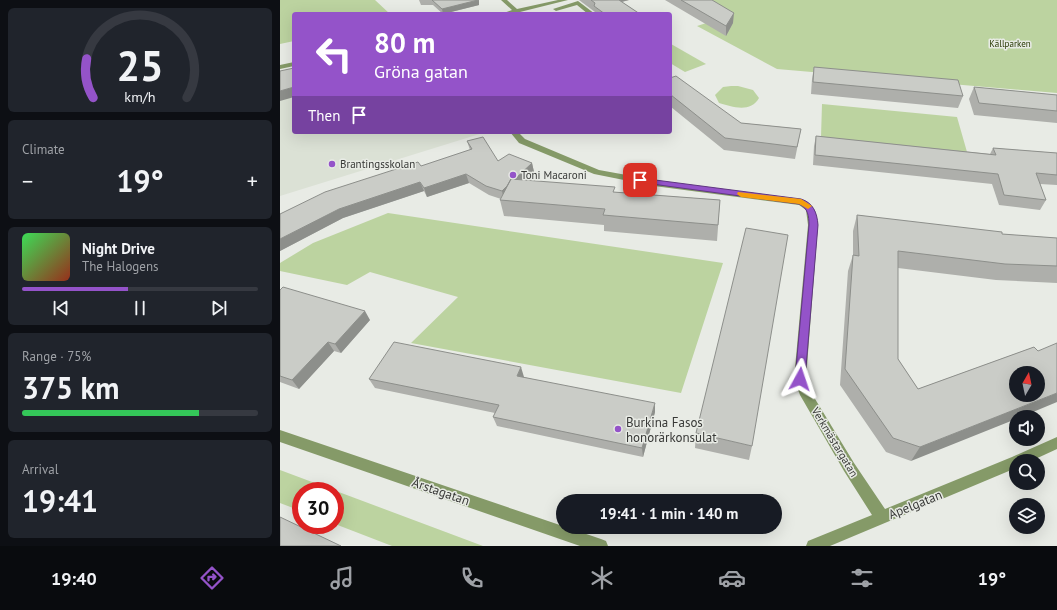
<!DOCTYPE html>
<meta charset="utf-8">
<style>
body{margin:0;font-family:"PT Sans",sans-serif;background:#20242c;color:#f1f3f6;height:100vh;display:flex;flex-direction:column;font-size:15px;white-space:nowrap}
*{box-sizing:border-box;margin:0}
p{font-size:13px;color:#9ea1a6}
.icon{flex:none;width:22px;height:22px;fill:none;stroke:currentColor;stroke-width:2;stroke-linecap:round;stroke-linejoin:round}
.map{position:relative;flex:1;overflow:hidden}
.details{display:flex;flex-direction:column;gap:8px;padding:8px;background:#0d0f14;width:280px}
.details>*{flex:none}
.guide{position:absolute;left:12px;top:12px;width:380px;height:122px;border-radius:4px;box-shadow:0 4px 16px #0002;background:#9453c9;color:#fff;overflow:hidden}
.needle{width:26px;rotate:9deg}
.controls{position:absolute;left:729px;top:366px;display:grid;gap:8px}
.controls a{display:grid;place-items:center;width:36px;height:36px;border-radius:50%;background:#171b24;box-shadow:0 4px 16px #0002;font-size:20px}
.speed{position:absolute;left:12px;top:482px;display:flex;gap:8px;font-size:20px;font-weight:700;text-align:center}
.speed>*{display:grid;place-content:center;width:52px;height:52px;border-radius:50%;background:#171b24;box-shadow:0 4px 16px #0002;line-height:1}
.speed .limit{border:6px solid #d22;background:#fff;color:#111}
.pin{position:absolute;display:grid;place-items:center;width:34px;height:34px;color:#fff;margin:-17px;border-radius:8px;box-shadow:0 2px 6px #0006}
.me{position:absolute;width:44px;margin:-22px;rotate:5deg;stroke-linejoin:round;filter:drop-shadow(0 0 3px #0008)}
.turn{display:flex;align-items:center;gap:14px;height:84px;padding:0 16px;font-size:18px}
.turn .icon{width:52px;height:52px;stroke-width:2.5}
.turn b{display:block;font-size:28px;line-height:34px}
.then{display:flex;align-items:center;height:38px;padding:0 16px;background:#0003;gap:8px;font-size:15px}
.big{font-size:30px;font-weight:700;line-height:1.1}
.details .widget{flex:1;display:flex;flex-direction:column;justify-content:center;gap:6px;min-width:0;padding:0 14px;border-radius:6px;background:#20242c}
.details .dial{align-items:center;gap:0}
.dial svg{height:104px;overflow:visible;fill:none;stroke:#363941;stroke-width:7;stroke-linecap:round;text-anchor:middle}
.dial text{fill:#f1f3f6;stroke:none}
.song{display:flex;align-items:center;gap:12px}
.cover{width:48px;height:48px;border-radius:6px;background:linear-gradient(135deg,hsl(130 70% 55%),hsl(10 70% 35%))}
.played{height:4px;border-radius:2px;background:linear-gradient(90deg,#9453c9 45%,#363941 45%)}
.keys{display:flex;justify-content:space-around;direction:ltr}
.heat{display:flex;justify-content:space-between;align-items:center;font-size:22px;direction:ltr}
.charge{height:6px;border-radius:3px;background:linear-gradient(90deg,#34c759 75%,#363941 0)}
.trip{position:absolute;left:276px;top:494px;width:226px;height:40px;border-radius:20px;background:#171b24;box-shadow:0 4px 16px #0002;font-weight:700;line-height:40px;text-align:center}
.tab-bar{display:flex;height:64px;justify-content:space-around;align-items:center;background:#090b0e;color:#9ea1a6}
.tab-bar .icon{width:28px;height:28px}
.tab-bar .current{color:#9453c9}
.tab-bar b{font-size:18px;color:#f1f3f6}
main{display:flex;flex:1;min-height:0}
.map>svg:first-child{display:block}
.built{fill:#dbe1d5}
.green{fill:#bcd3a0}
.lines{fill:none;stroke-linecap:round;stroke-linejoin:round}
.minor{fill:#859a68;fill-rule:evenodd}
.wall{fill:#aeafab}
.shaded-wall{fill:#8d8f8b}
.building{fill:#caccc7;stroke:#8d8f8b;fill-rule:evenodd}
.route{fill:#9453c9;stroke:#603683}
.slow{fill:#f59e0b}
.poi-dot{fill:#9453c9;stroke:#e8ebe5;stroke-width:1.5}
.labels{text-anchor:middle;stroke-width:3;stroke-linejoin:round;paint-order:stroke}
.far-park-label{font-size:9px;fill:#263800;stroke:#e8ebe5}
.poi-label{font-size:11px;fill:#383937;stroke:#e8ebe5;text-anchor:start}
.street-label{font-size:11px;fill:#383937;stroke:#e8ebe5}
.near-poi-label{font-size:13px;fill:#383937;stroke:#e8ebe5;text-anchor:start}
.near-street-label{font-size:13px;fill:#383937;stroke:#e8ebe5}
</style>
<main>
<section class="details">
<div class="widget dial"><svg viewBox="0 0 100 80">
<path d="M14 69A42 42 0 1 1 86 69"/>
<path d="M14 69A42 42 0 0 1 9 39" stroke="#9453c9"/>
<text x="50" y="56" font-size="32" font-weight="700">25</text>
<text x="50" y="72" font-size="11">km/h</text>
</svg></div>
<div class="widget"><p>Climate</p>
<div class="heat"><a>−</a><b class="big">19°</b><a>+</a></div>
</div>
<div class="widget">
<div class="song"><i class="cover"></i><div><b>Night Drive</b><p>The Halogens</p></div></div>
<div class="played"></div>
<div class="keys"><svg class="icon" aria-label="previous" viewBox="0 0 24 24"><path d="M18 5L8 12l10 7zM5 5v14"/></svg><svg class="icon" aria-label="pause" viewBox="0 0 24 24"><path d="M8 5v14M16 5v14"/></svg><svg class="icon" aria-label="next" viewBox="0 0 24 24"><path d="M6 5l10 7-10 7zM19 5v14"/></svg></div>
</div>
<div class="widget"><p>Range · 75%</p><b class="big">375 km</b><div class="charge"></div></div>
<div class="widget"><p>Arrival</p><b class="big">19:41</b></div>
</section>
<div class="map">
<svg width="777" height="546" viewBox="0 0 777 546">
<rect width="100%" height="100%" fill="#e8ebe5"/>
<path class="built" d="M14,73V132H206L0,196V76Z"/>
<path class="green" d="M0,0H95L110,14H14V41L0,44Z
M422,0H777V93L497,69L417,26L448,16Z
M391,44L426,64L405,72L390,63V45Z
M451,86H458L473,90L479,98C471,113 452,107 439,103L435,95L443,87Z
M542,104L677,117L687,152L541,137Z
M108,213L443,263L401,393L131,343L178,297L90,272L67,285L0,271V263L33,243Z
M0,470L203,546H112L55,524V491H21V511L0,503Z"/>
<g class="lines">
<path class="minor" d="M221,0H227L237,9L278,0H288L240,12L242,14H221L232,10Z
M298,1L315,14H308L297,5L276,11L273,9Z
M14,62V66L0,69V65Z
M230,132H238L245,139L319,170L374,180L521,199C534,203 537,213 538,225L526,379L529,389L574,463L605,509L732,457L777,437V449L751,461H736V468L550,546H526L528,541L592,515L564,471L520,395L514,379L528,225L526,210L519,205L374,186L314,174L239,143Z
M0,430L321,539L326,541L328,546H300L0,442Z"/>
</g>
<path class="wall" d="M139,0H199V5L163,14L153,5H141Z
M299,0H349L342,2L360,14H315V12Z
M385,0H432L453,23L446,36Z
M534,67L683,96L678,108L531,94L532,79Z
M390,78L461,123L521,129L515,159L444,150L391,107H390Z
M694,87L777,95V123L694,115L689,99Z
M536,136L710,154L713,148L777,153V185L760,184L766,200L760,210L719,205L712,184L533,165L534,146Z
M187,141L218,161L252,163L254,172L246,180L335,192L440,200L437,241L324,231V225L224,216L220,200L221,199L209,195L189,183L147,197L144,191L63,218L0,251V214L190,150Z
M577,215L722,234L777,238V283L716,280L618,268V359L638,389L754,347L631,461L606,452L560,385L568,271L573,255V231Z
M0,290L90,320L61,353L54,351L19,389L0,382Z
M244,377L375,412L363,457L217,426L213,417L215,413L95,388L89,379Z
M416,433L472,446L469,460L415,448Z"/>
<path class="shaded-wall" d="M199,0V5L163,14L162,9Z
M332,0H349L332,4Z
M454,13L453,23L446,36V26Z
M14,87V97L0,101V91Z
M391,95V107H390V96Z
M252,163L254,172L224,200L222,191Z
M186,174L189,183L147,197L144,188Z
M140,182L144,191L63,218L0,251V239L59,209Z
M85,311L90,320L61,353L55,344Z
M48,342L54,351L19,389L12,380Z
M241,367L244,377L240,385L237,376Z
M777,393V402L741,417H736V419L631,461L640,447Z
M375,403V412L363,457L362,448Z"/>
<path class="building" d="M152,0H198L162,9Z
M311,0H339L360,14H325L314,6L315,3Z
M401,0H432L454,13L446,26Z
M534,67L678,80L683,96L533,82Z
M14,68V87L0,91V71Z
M396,76L461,123L521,129L517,147L445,138L391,95L390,96V78Z
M694,87L777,95V111L699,103Z
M536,136L716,155L713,148L777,153V175L756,173L766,200L724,195L718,174L535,155Z
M203,137L218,161L229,154L252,163L235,179H231L227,186L222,191L206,186L186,174L144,188L140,182L59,209L0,239V214L45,192L138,162L141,166L192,149L187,141Z
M231,179L335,187L333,192L440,200L438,225L323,215L325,209L220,200Z
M577,215L722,232V234L777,238V266L725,264L618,251V359L638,389L754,347L758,351L777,343V393L640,447L613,438L565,369L573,255L579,256ZM736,373H758V395H736Z
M466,228L508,235L472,446L416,433Z
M3,287L85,311L55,344L48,342L12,380L0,376V290Z
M114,342L241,367L237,376L375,403L362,448L213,417L219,405L89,379Z
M0,517L61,546H0Z"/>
<path class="route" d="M360,178L521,199C533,203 537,212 538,225L525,379L524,383L520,384L516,383L515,379L529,225C529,216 528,208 519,204L357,182V179Z"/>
<path class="slow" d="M458,192L521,199L532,206L528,209L519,204L461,197L457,194Z"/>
<g class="poi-dot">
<circle cx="52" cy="164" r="4"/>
<circle cx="233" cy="175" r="4"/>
<circle cx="338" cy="429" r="4"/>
</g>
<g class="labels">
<g class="far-park-label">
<text x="730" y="47">Källparken</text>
</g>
<g class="poi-label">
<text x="60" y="168">Brantingsskolan</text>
<text x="241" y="179">Toni Macaroni</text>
</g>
<g class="street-label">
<text transform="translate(555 442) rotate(59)" y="4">Verkmästargatan</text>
</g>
<g class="near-poi-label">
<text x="346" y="427">Burkina Fasos<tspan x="346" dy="15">honorärkonsulat</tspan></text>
</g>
<g class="near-street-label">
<text transform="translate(161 491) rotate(19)" y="5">Årstagatan</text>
<text transform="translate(635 504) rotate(-22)" y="5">Apelgatan</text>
</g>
</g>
</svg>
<div class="controls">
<a><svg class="needle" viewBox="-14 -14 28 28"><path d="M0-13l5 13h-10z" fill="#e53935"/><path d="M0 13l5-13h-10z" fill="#9ea1a6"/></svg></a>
<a><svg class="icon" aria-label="sound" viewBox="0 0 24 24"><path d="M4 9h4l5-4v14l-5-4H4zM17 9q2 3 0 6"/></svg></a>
<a><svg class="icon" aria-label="search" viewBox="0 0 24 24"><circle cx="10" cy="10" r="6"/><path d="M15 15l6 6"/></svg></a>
<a><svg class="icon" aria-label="layers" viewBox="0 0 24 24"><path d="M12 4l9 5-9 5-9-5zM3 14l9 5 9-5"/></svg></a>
</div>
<div class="speed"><div class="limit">30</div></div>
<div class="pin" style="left:360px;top:180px;background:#d93025"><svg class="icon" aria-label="arrive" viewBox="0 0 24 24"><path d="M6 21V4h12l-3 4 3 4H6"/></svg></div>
<svg class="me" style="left:520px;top:379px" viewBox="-20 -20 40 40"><path d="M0-17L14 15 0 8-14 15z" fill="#9453c9" stroke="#fff" stroke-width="4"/></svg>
<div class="trip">19:41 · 1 min · 140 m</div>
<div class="guide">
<div class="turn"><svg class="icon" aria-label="left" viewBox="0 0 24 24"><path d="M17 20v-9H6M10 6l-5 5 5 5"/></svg><div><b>80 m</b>Gröna gatan</div></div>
<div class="then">Then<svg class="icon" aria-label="arrive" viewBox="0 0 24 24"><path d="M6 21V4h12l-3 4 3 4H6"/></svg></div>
</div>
</div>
</main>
<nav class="tab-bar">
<b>19:40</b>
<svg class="icon current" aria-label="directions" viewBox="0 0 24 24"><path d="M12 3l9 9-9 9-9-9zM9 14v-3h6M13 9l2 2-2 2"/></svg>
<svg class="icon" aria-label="music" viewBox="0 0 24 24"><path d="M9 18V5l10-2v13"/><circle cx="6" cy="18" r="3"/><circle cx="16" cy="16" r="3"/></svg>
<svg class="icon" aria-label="phone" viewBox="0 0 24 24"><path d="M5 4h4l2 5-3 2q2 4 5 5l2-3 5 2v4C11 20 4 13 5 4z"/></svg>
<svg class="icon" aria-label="climate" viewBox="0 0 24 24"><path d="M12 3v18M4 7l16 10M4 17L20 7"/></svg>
<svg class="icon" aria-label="car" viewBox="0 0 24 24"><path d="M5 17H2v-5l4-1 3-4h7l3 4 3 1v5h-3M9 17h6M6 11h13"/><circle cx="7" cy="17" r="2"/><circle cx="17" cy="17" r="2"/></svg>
<svg class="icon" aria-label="filters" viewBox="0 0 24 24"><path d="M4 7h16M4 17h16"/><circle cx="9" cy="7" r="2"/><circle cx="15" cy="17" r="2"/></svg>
<b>19°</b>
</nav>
